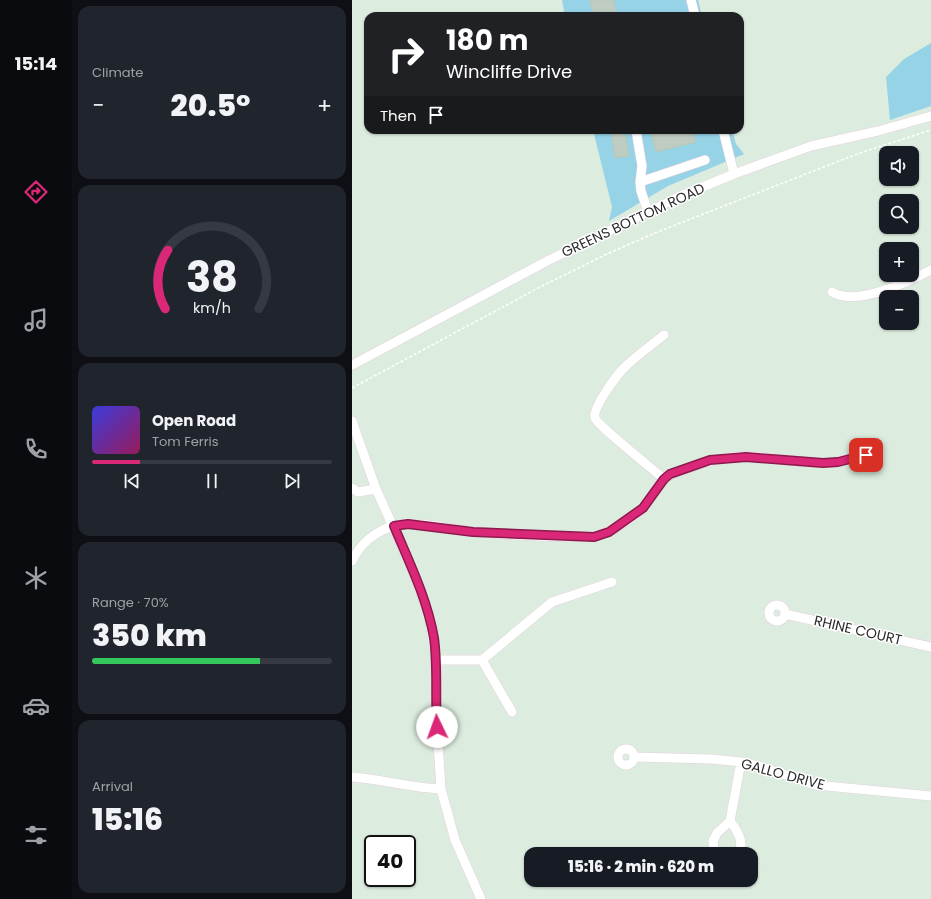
<!DOCTYPE html>
<meta charset="utf-8">
<style>
body{margin:0;font-family:Poppins,sans-serif;background:#20242c;color:#f1f3f6;height:100vh;display:flex;flex-direction:column;font-size:15px;white-space:nowrap}
*{box-sizing:border-box;margin:0}
p{font-size:13px;color:#9ea1a6}
.icon{flex:none;width:22px;height:22px;fill:none;stroke:currentColor;stroke-width:2;stroke-linecap:round;stroke-linejoin:round}
.map{position:relative;flex:1;overflow:hidden}
.sheet{display:flex;flex-direction:column;gap:6px;padding:6px;background:#0d0f14;width:280px}
.sheet>*{flex:none}
.hud{position:absolute;left:12px;top:12px;width:380px;height:122px;border-radius:12px;box-shadow:0 1px 3px #0004;background:#202124;color:#fff;overflow:hidden}
.buttons{position:absolute;left:527px;top:146px;display:grid;gap:8px}
.buttons a{display:grid;place-items:center;width:40px;height:40px;border-radius:8px;background:#171b24;box-shadow:0 1px 3px #0004;font-size:20px}
.speed{position:absolute;left:12px;top:835px;display:flex;gap:8px;font-size:20px;font-weight:700;text-align:center}
.speed>*{display:grid;place-content:center;width:52px;height:52px;border-radius:50%;background:#171b24;box-shadow:0 1px 3px #0004;line-height:1}
.speed .limit{border:2px solid #111;border-radius:6px;background:#fff;color:#111}
.pin{position:absolute;display:grid;place-items:center;width:34px;height:34px;color:#fff;margin:-17px;border-radius:8px;box-shadow:0 2px 6px #0006}
.me{position:absolute;width:44px;margin:-22px;rotate:357deg;stroke-linejoin:round;filter:drop-shadow(0 0 3px #0008)}
.turn{display:flex;align-items:center;gap:14px;height:84px;padding:0 16px;font-size:18px}
.turn .icon{width:52px;height:52px;stroke-width:2.5}
.turn b{display:block;font-size:28px;line-height:34px}
.then{display:flex;align-items:center;height:38px;padding:0 16px;background:#0003;gap:8px;font-size:15px}
.big{font-size:30px;font-weight:800;line-height:1.1}
.sheet .tile{flex:1;display:flex;flex-direction:column;justify-content:center;gap:6px;min-width:0;padding:0 14px;border-radius:12px;background:#20242c}
.sheet .dial{align-items:center;gap:0}
.dial svg{height:104px;overflow:visible;fill:none;stroke:#363941;stroke-width:7;stroke-linecap:round;text-anchor:middle}
.dial text{fill:#f1f3f6;stroke:none}
.song{display:flex;align-items:center;gap:12px}
.cover{width:48px;height:48px;border-radius:6px;background:linear-gradient(135deg,hsl(240 70% 55%),hsl(330 70% 35%))}
.played{height:4px;border-radius:2px;background:linear-gradient(90deg,#db2777 20%,#363941 20%)}
.keys{display:flex;justify-content:space-around;direction:ltr}
.heat{display:flex;justify-content:space-between;align-items:center;font-size:22px;direction:ltr}
.charge{height:6px;border-radius:3px;background:linear-gradient(90deg,#34c759 70%,#363941 0)}
.trip{position:absolute;left:172px;top:847px;width:234px;height:40px;border-radius:12px;background:#171b24;box-shadow:0 1px 3px #0004;font-weight:800;line-height:40px;text-align:center}
main{display:flex;flex:1;min-height:0}
.tabs{display:flex;flex-direction:column;width:72px;justify-content:space-around;align-items:center;background:#090b0e;color:#9ea1a6}
.tabs .icon{width:28px;height:28px}
.tabs .on{color:#db2777}
.tabs b{font-size:18px;color:#f1f3f6}
.map>svg:first-child{display:block}
.green{fill:#96d3e7}
.building{fill:#bfccc1;stroke:#b5c9ba}
.lines{fill:none;stroke-linecap:round;stroke-linejoin:round}
.minor-casing{stroke:#e4d1dd;stroke-width:10}
.path{stroke:#fff;stroke-width:1.5;stroke-dasharray:3 2;stroke-linecap:butt}
.minor{stroke:#fff;stroke-width:9}
.route-casing{stroke:#8e194d;stroke-width:10}
.route{stroke:#db2777;stroke-width:7}
.labels{text-anchor:middle;stroke-width:3;stroke-linejoin:round;paint-order:stroke}
.street-label{font-size:14px;fill:#2b2b2b;stroke:#fff}
</style>
<main>
<nav class="tabs">
<b>15:14</b>
<svg class="icon on" aria-label="directions" viewBox="0 0 24 24"><path d="M12 3l9 9-9 9-9-9zM9 14v-3h6M13 9l2 2-2 2"/></svg>
<svg class="icon" aria-label="music" viewBox="0 0 24 24"><path d="M9 18V5l10-2v13"/><circle cx="6" cy="18" r="3"/><circle cx="16" cy="16" r="3"/></svg>
<svg class="icon" aria-label="phone" viewBox="0 0 24 24"><path d="M5 4h4l2 5-3 2q2 4 5 5l2-3 5 2v4C11 20 4 13 5 4z"/></svg>
<svg class="icon" aria-label="climate" viewBox="0 0 24 24"><path d="M12 3v18M4 7l16 10M4 17L20 7"/></svg>
<svg class="icon" aria-label="car" viewBox="0 0 24 24"><path d="M5 17H2v-5l4-1 3-4h7l3 4 3 1v5h-3M9 17h6M6 11h13"/><circle cx="7" cy="17" r="2"/><circle cx="17" cy="17" r="2"/></svg>
<svg class="icon" aria-label="filters" viewBox="0 0 24 24"><path d="M4 7h16M4 17h16"/><circle cx="9" cy="7" r="2"/><circle cx="15" cy="17" r="2"/></svg>
</nav>
<section class="sheet">
<div class="tile"><p>Climate</p>
<div class="heat"><a>−</a><b class="big">20.5°</b><a>+</a></div>
</div>
<div class="tile dial"><svg viewBox="0 0 100 80">
<path d="M14 69A42 42 0 1 1 86 69"/>
<path d="M14 69A42 42 0 0 1 16 24" stroke="#db2777"/>
<text x="50" y="56" font-size="32" font-weight="700">38</text>
<text x="50" y="72" font-size="11">km/h</text>
</svg></div>
<div class="tile">
<div class="song"><i class="cover"></i><div><b>Open Road</b><p>Tom Ferris</p></div></div>
<div class="played"></div>
<div class="keys"><svg class="icon" aria-label="previous" viewBox="0 0 24 24"><path d="M18 5L8 12l10 7zM5 5v14"/></svg><svg class="icon" aria-label="pause" viewBox="0 0 24 24"><path d="M8 5v14M16 5v14"/></svg><svg class="icon" aria-label="next" viewBox="0 0 24 24"><path d="M6 5l10 7-10 7zM19 5v14"/></svg></div>
</div>
<div class="tile"><p>Range · 70%</p><b class="big">350 km</b><div class="charge"></div></div>
<div class="tile"><p>Arrival</p><b class="big">15:16</b></div>
</section>
<div class="map">
<svg width="579" height="899" viewBox="0 0 579 899">
<rect width="100%" height="100%" fill="#dceddf"/>
<path class="green" d="M210,0H346L350,16H213Z
M579,43V106L538,120L534,77L552,59Z
M241,130H380L384,144L392,154L316,186L257,221L260,207Z"/>
<path class="building" d="M238,0H262L265,16H241Z
M273,130L277,156L263,158L259,131Z
M310,130H341L344,142L304,152L299,133Z"/>
<g class="lines">
<g class="minor-casing">
<path id="minor" d="M339,0L343,16
M284,130L290,166L288,182
M371,130L382,174
M296,212L289,191L288,182L353,160
M480,292C504,307 556,282 579,270
M0,365L197,260L331,195L382,174L459,146L526,131L579,116
M0,421L24,489L61,571L77,616L84,660V711L89,789L103,840L129,899
M312,479C302,470 245,425 243,418C240,408 266,373 274,366C286,355 299,345 312,335
M0,488L6,492L24,489
M0,561C8,544 24,530 43,526C67,520 95,529 119,531C159,536 201,537 242,537C257,532 280,520 291,508C301,497 305,480 320,474C340,466 360,459 381,457C411,454 442,463 472,463C486,462 500,458 514,455
M417 613a8 8 0 1 1 16 0a8 8 0 1 1-16 0Z
M433,614L579,647
M84,660H130L200,602L260,582
M130,660L160,712
M266 757a8 8 0 1 1 16 0a8 8 0 1 1-16 0Z
M282,757L359,759L389,762L410,767L464,785L579,796
M0,777C30,779 59,788 89,789
M378,821C385,830 395,845 384,854
M365,854L362,849L361,841L365,833L378,821L389,762"/>
</g>
<path class="path" d="M0,388L190,286L255,254L303,233L505,154L579,130"/>
<use href="#minor" class="minor"/>
</g>
<g class="lines">
<g class="route-casing">
<path id="route" d="M85,727C83,697 86,667 82,638C75,598 57,562 42,526L56,524L121,532L242,537L257,532L291,508L312,479L318,474L358,460L394,457L471,463L486,462L514,455"/>
</g>
<use href="#route" class="route"/>
</g>
<g class="labels">
<g class="street-label">
<text transform="translate(281 220) rotate(-25)" y="5">GREENS BOTTOM ROAD</text>
<text transform="translate(506 630) rotate(13)" y="5">RHINE COURT</text>
<text transform="translate(431 774) rotate(15)" y="5">GALLO DRIVE</text>
</g>
</g>
</svg>
<div class="buttons">
<a><svg class="icon" aria-label="sound" viewBox="0 0 24 24"><path d="M4 9h4l5-4v14l-5-4H4zM17 9q2 3 0 6"/></svg></a>
<a><svg class="icon" aria-label="search" viewBox="0 0 24 24"><circle cx="10" cy="10" r="6"/><path d="M15 15l6 6"/></svg></a>
<a>+</a>
<a>−</a>
</div>
<div class="speed"><div class="limit">40</div></div>
<div class="pin" style="left:514px;top:455px;background:#d93025"><svg class="icon" aria-label="arrive" viewBox="0 0 24 24"><path d="M6 21V4h12l-3 4 3 4H6"/></svg></div>
<svg class="me" style="left:85px;top:727px" viewBox="-20 -20 40 40"><circle r="19" fill="#fff"/><path d="M0-13L10 11 0 6-10 11z" fill="#db2777"/></svg>
<div class="trip">15:16 · 2 min · 620 m</div>
<div class="hud">
<div class="turn"><svg class="icon" aria-label="right" viewBox="0 0 24 24"><path d="M7 20v-9h11M14 6l5 5-5 5"/></svg><div><b>180 m</b>Wincliffe Drive</div></div>
<div class="then">Then<svg class="icon" aria-label="arrive" viewBox="0 0 24 24"><path d="M6 21V4h12l-3 4 3 4H6"/></svg></div>
</div>
</div>
</main>
